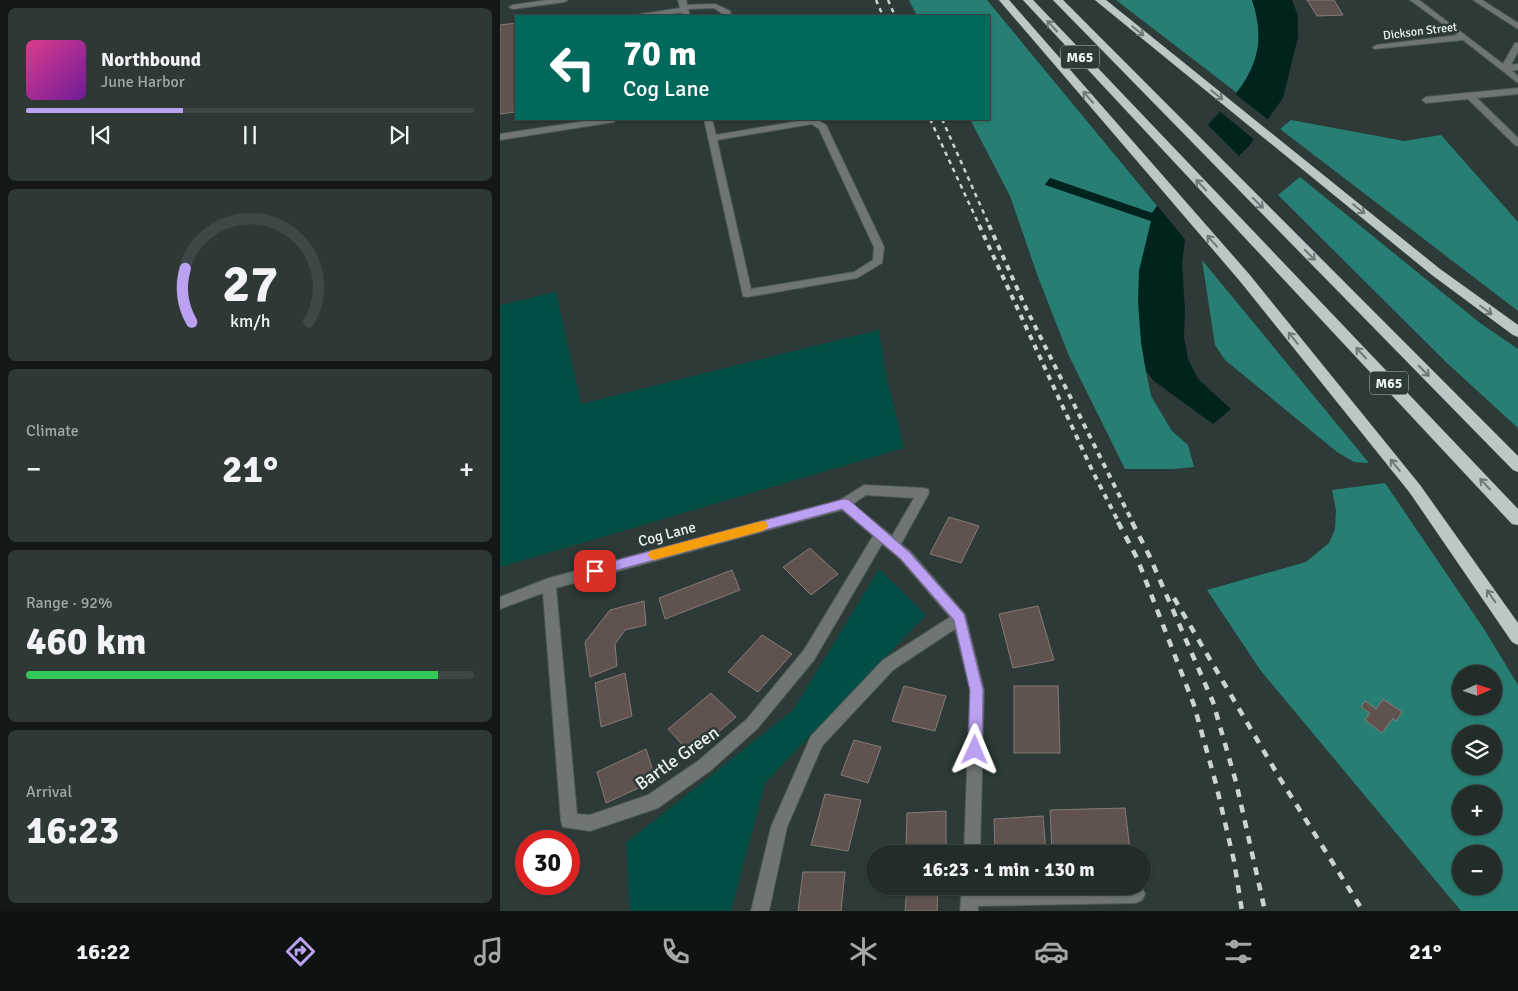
<!DOCTYPE html>
<meta charset="utf-8">
<style>
body{margin:0;font-family:Signika,sans-serif;background:#2e3835;color:#f1f3f6;height:100vh;display:flex;flex-direction:column;font-size:19px;white-space:nowrap}
*{box-sizing:border-box;margin:0}
p{font-size:16px;color:#a2a7a8}
.icon{flex:none;width:28px;height:28px;fill:none;stroke:currentColor;stroke-width:2;stroke-linecap:round;stroke-linejoin:round}
.map{position:relative;flex:1;overflow:hidden}
.sheet{display:flex;flex-direction:column;gap:8px;padding:8px;background:#131817;width:500px}
.sheet>*{flex:none}
.hud{position:absolute;left:15px;top:15px;width:475px;height:105px;border-radius:0px;box-shadow:0 1px 4px #0004,0 0 0 1px #3f4846;background:#00695c;color:#fff;overflow:hidden}
.needle{width:32px;rotate:87deg}
.tools{position:absolute;left:952px;top:665px;display:grid;gap:10px}
.tools a{display:grid;place-items:center;width:50px;height:50px;border-radius:50%;background:#222c29;box-shadow:0 1px 4px #0004,0 0 0 1px #3f4846;font-size:25px}
.speed{position:absolute;left:15px;top:830px;display:flex;gap:10px;font-size:25px;font-weight:700;text-align:center}
.speed>*{display:grid;place-content:center;width:65px;height:65px;border-radius:50%;background:#222c29;box-shadow:0 1px 4px #0004,0 0 0 1px #3f4846;line-height:1}
.speed .limit{border:8px solid #d22;background:#fff;color:#111}
.pin{position:absolute;display:grid;place-items:center;width:42px;height:42px;color:#fff;margin:-21px;border-radius:10px;box-shadow:0 2px 8px #0006}
.me{position:absolute;width:55px;margin:-28px;rotate:1deg;stroke-linejoin:round;filter:drop-shadow(0 0 4px #0008)}
.turn{display:flex;align-items:center;gap:18px;height:105px;padding:0 25px;font-size:22px}
.turn .icon{width:65px;height:65px;stroke-width:2.5}
.turn b{display:block;font-size:35px;line-height:42px}
.big{font-size:38px;font-weight:700;line-height:1.1}
.sheet .card{flex:1;display:flex;flex-direction:column;justify-content:center;gap:8px;min-width:0;padding:0 18px;border-radius:8px;background:#2e3835}
.sheet .dial{align-items:center;gap:0}
.dial svg{height:130px;overflow:visible;fill:none;stroke:#3f4846;stroke-width:7;stroke-linecap:round;text-anchor:middle}
.dial text{fill:#f1f3f6;stroke:none}
.song{display:flex;align-items:center;gap:15px}
.cover{width:60px;height:60px;border-radius:8px;background:linear-gradient(135deg,hsl(330 70% 55%),hsl(280 70% 35%))}
.played{height:5px;border-radius:2px;background:linear-gradient(90deg,#bca0f2 35%,#3f4846 35%)}
.keys{display:flex;justify-content:space-around;direction:ltr}
.heat{display:flex;justify-content:space-between;align-items:center;font-size:28px;direction:ltr}
.charge{height:8px;border-radius:4px;background:linear-gradient(90deg,#34c759 92%,#3f4846 0)}
.trip{position:absolute;left:366px;top:845px;width:285px;height:50px;border-radius:25px;background:#222c29;box-shadow:0 1px 4px #0004,0 0 0 1px #3f4846;font-weight:700;line-height:50px;text-align:center}
.menu{display:flex;height:80px;justify-content:space-around;align-items:center;background:#0e1210;color:#a2a7a8}
.menu .icon{width:35px;height:35px}
.menu .active{color:#bca0f2}
.menu b{font-size:22px;color:#f1f3f6}
main{display:flex;flex:1;min-height:0}
.map>svg:first-child{display:block}
.green{fill:#014f45}
.forest{fill:#267f72;fill-rule:evenodd}
.water{fill:#00231e}
.pier{fill:#2d3a37}
.building{fill:#5f524f;stroke:#887a76}
.lines{fill:none;stroke-linecap:round;stroke-linejoin:round}
.service-casing{stroke:#4c5855;stroke-width:2}
.minor-casing{stroke:#4c5855;stroke-width:2}
.motorway-casing{stroke:#4c5855;stroke-width:1}
.service{fill:#6e7573;fill-rule:evenodd}
.minor{fill:#6e7573;fill-rule:evenodd}
.motorway{fill:#bac9c6;fill-rule:evenodd}
.rail-far2{stroke:#ccd4d2;stroke-width:2.5;stroke-dasharray:4.5 4.5;stroke-linecap:butt}
.rail-far1{stroke:#ccd4d2;stroke-width:4;stroke-dasharray:5.5 5.5;stroke-linecap:butt}
.rail{stroke:#ccd4d2;stroke-width:4.5;stroke-dasharray:8 8;stroke-linecap:butt}
.oneway{stroke:#6c7a77}
.route{fill:#bca0f2;stroke:#7a689d}
.slow{fill:#f59e0b}
.labels{text-anchor:middle;stroke-width:5;stroke-linejoin:round;paint-order:stroke}
.far-street-label{font-size:12px;fill:#edf5f3;stroke:#2d3a37}
.shield{fill:#2d3a37;stroke:#b3bdbb;stroke-width:1}
.shield-label{font-size:14px;font-weight:bold;fill:#edf5f3}
.street-label{font-size:15px;fill:#edf5f3;stroke:#2d3a37}
.near-street-label{font-size:18px;fill:#edf5f3;stroke:#2d3a37}
</style>
<main>
<section class="sheet">
<div class="card">
<div class="song"><i class="cover"></i><div><b>Northbound</b><p>June Harbor</p></div></div>
<div class="played"></div>
<div class="keys"><svg class="icon" aria-label="previous" viewBox="0 0 24 24"><path d="M18 5L8 12l10 7zM5 5v14"/></svg><svg class="icon" aria-label="pause" viewBox="0 0 24 24"><path d="M8 5v14M16 5v14"/></svg><svg class="icon" aria-label="next" viewBox="0 0 24 24"><path d="M6 5l10 7-10 7zM19 5v14"/></svg></div>
</div>
<div class="card dial"><svg viewBox="0 0 100 80">
<path d="M14 69A42 42 0 1 1 86 69"/>
<path d="M14 69A42 42 0 0 1 10 36" stroke="#bca0f2"/>
<text x="50" y="56" font-size="32" font-weight="700">27</text>
<text x="50" y="72" font-size="11">km/h</text>
</svg></div>
<div class="card"><p>Climate</p>
<div class="heat"><a>−</a><b class="big">21°</b><a>+</a></div>
</div>
<div class="card"><p>Range · 92%</p><b class="big">460 km</b><div class="charge"></div></div>
<div class="card"><p>Arrival</p><b class="big">16:23</b></div>
</section>
<div class="map">
<svg width="1018" height="911" viewBox="0 0 1018 911">
<rect width="100%" height="100%" fill="#2d3a37"/>
<path class="green" d="M56,292L81,404L379,330L385,371L404,448L0,567V305Z
M379,569L426,615L265,783L231,911H130L126,843L293,710Z"/>
<path class="forest" d="M409,0H487L657,206L652,213L550,178L545,184L651,221L641,342L646,371L651,396L672,431L688,445L694,467L674,469H625L569,356L538,277L510,196L470,119H489V16H417Z
M616,0H752C755,10 760,20 760,31C761,48 749,80 737,93Z
M791,120L904,141L941,135L1018,222V311L780,129Z
M800,177L980,323L1018,349V428L947,363L778,195Z
M702,260L869,463L854,462L837,452L725,360L715,345Z
M885,483L984,629L1018,685V911H961L761,671L707,590L806,562L829,543L835,529L836,510L832,490ZM961,674H994V706H961ZM961,734H994V766H961ZM961,794H994V826H961ZM961,854H994V886H961Z"/>
<path class="water" d="M752,0H792L798,16V37L783,98L749,146L717,177L685,240L682,264L685,310L684,337L688,359L698,379L731,409L713,424L654,381L646,371L641,342L638,302L639,271L651,221L545,185L550,178L652,213C667,195 670,170 683,152C689,144 697,136 704,129C742,88 772,61 752,0Z"/>
<path class="pier" d="M734,93L771,122L756,141L718,110Z
M706,123L741,158L719,178L697,219L687,242L656,204L680,151Z"/>
<path class="building" d="M807,0H834L843,15L817,16Z
M16,23V112L0,114V25Z
M449,517L479,526L461,563L430,554Z
M310,548L338,574L311,595L283,567Z
M232,570L240,590L165,619L159,598Z
M144,601L146,625L125,630L115,644L117,666L90,677L85,642L110,610Z
M538,606L554,660L513,668L499,614Z
M262,635L292,654L258,692L228,672Z
M125,673L132,716L101,727L95,683Z
M404,686L446,696L435,731L392,721Z
M514,686H558L560,753H514Z
M211,693L236,717L192,755L168,729Z
M883,699L902,712L896,721L893,718L882,733L865,720L870,713L861,707L865,701L876,709Z
M354,740L381,747L368,783L341,775Z
M146,749L156,780L106,803L97,772Z
M325,794L361,800L348,851L311,845Z
M625,808L630,850L552,852L550,810Z
M446,811V846L406,848L407,813Z
M543,816L546,854H495L494,819Z
M303,872H345L341,911H298Z
M407,886H438L437,911H405Z"/>
<g class="lines">
<g class="service-casing">
<path id="service" d="M47,0H68L64,2L13,9L9,7L13,5Z
M973,0H982L1018,23V29Z
M215,4L230,11L231,16H223V14L214,8L188,9L185,12L156,16H137L141,14L181,8V5H184Z
M1018,64V70L1005,71L1001,68L1005,65Z
M1018,88V94L977,98L1018,138V146L1015,145L968,99L926,103L922,100L926,97Z
M204,119H212L216,135L310,119H316L326,125L384,247L382,263L357,278L247,297L243,296ZM312,124L319,129L374,247L373,260L354,272L251,289L217,140Z"/>
</g>
<g class="minor-casing">
<path id="minor" d="M178,0H186L190,16H182Z
M910,0H919L1003,64L1015,43H1018V52L1009,68L1018,76V83L963,40L874,49L873,47L877,45L958,35Z
M99,119H118L114,122L0,140V134Z
M364,485L423,488L428,489L429,493L401,544L410,551L465,614L484,690L480,854H464L470,690L455,629L393,670L322,746L287,827L269,911H251L271,827L311,736L383,660L450,617L400,559L382,544L314,660L257,729L210,771L158,808L90,831L63,827L61,821L43,593L0,609V597L49,578L340,500ZM366,495L414,498L392,536L353,504ZM342,510L373,536L304,650L247,719L198,761L148,795L90,815L77,814L56,588Z
M462,886H480L479,889L638,886L642,888L645,894L642,900L636,903L478,906V911H460Z"/>
</g>
<g class="motorway-casing">
<path id="motorway" d="M499,0H509L749,274L920,485L1018,623V645L1012,642L910,493L739,280Z
M523,0H533L1018,509V525L1012,524Z
M553,0H563L1018,456V472L1013,470Z
M595,0H606L940,269L1018,325V337L1013,335L932,275Z"/>
</g>
<use href="#service" class="service"/>
<use href="#minor" class="minor"/>
<use href="#motorway" class="motorway"/>
<path class="rail-far2" d="M376,0L383,16
M388,0L395,16
M430,119L480,227
M442,119L490,227"/>
<path class="rail-far1" d="M479,225L592,470L619,523
M489,225L525,306L633,523"/>
<path class="rail" d="M618,522L637,558L694,705L716,784L734,861L742,911
M632,522L649,555L713,702L736,782L765,911
M674,598L779,777L863,911"/>
</g>
<defs><path id="oneway-shaft" d="M-6 0H5M1.5-3L5.5 0L1.5 3" fill="none" stroke-width="1.6" stroke-linecap="round" stroke-linejoin="round" transform="scale(1.25)"/></defs>
<g class="oneway">
<use href="#oneway-shaft" transform="translate(552 26) rotate(-133)"/>
<use href="#oneway-shaft" transform="translate(638 31) rotate(39)"/>
<use href="#oneway-shaft" transform="translate(717 95) rotate(39)"/>
<use href="#oneway-shaft" transform="translate(588 97) rotate(-131)"/>
<use href="#oneway-shaft" transform="translate(701 185) rotate(-133)"/>
<use href="#oneway-shaft" transform="translate(758 203) rotate(45)"/>
<use href="#oneway-shaft" transform="translate(859 209) rotate(39)"/>
<use href="#oneway-shaft" transform="translate(712 241) rotate(-131)"/>
<use href="#oneway-shaft" transform="translate(810 255) rotate(45)"/>
<use href="#oneway-shaft" transform="translate(986 310) rotate(37)"/>
<use href="#oneway-shaft" transform="translate(793 338) rotate(-129)"/>
<use href="#oneway-shaft" transform="translate(861 353) rotate(-133)"/>
<use href="#oneway-shaft" transform="translate(924 371) rotate(45)"/>
<use href="#oneway-shaft" transform="translate(895 465) rotate(-129)"/>
<use href="#oneway-shaft" transform="translate(985 484) rotate(-133)"/>
<use href="#oneway-shaft" transform="translate(991 596) rotate(-125)"/>
</g>
<path class="route" d="M344,499L349,500L409,552L464,614L483,690L482,750L480,754L475,756L470,754L468,750L470,690L454,620L401,559L342,509L95,576L90,574L88,571L90,567L95,566Z"/>
<path class="slow" d="M262,521L266,522L268,526L266,529L262,531L154,560L150,558L148,555L150,551L154,550Z"/>
<g class="labels">
<g class="far-street-label">
<text transform="translate(920 31) rotate(-7)" y="4">Dickson Street</text>
</g>
<g class="shield">
<rect x="561" y="45.5" width="38" height="23" rx="4"/>
<rect x="870" y="371.5" width="38" height="23" rx="4"/>
</g>
<g class="shield-label">
<text x="580" y="62">M65</text>
<text x="889" y="388">M65</text>
</g>
<g class="street-label">
<text transform="translate(167 534) rotate(-15)" y="5">Cog Lane</text>
</g>
<g class="near-street-label">
<text transform="translate(177 758) rotate(-35)" y="6">Bartle Green</text>
</g>
</g>
</svg>
<div class="tools">
<a><svg class="needle" viewBox="-14 -14 28 28"><path d="M0-13l5 13h-10z" fill="#e53935"/><path d="M0 13l5-13h-10z" fill="#a2a7a8"/></svg></a>
<a><svg class="icon" aria-label="layers" viewBox="0 0 24 24"><path d="M12 4l9 5-9 5-9-5zM3 14l9 5 9-5"/></svg></a>
<a>+</a>
<a>−</a>
</div>
<div class="speed"><div class="limit">30</div></div>
<div class="pin" style="left:95px;top:571px;background:#d93025"><svg class="icon" aria-label="arrive" viewBox="0 0 24 24"><path d="M6 21V4h12l-3 4 3 4H6"/></svg></div>
<svg class="me" style="left:475px;top:750px" viewBox="-20 -20 40 40"><path d="M0-17L14 15 0 8-14 15z" fill="#bca0f2" stroke="#fff" stroke-width="4"/></svg>
<div class="trip">16:23 · 1 min · 130 m</div>
<div class="hud">
<div class="turn"><svg class="icon" aria-label="left" viewBox="0 0 24 24"><path d="M17 20v-9H6M10 6l-5 5 5 5"/></svg><div><b>70 m</b>Cog Lane</div></div>
</div>
</div>
</main>
<nav class="menu">
<b>16:22</b>
<svg class="icon active" aria-label="directions" viewBox="0 0 24 24"><path d="M12 3l9 9-9 9-9-9zM9 14v-3h6M13 9l2 2-2 2"/></svg>
<svg class="icon" aria-label="music" viewBox="0 0 24 24"><path d="M9 18V5l10-2v13"/><circle cx="6" cy="18" r="3"/><circle cx="16" cy="16" r="3"/></svg>
<svg class="icon" aria-label="phone" viewBox="0 0 24 24"><path d="M5 4h4l2 5-3 2q2 4 5 5l2-3 5 2v4C11 20 4 13 5 4z"/></svg>
<svg class="icon" aria-label="climate" viewBox="0 0 24 24"><path d="M12 3v18M4 7l16 10M4 17L20 7"/></svg>
<svg class="icon" aria-label="car" viewBox="0 0 24 24"><path d="M5 17H2v-5l4-1 3-4h7l3 4 3 1v5h-3M9 17h6M6 11h13"/><circle cx="7" cy="17" r="2"/><circle cx="17" cy="17" r="2"/></svg>
<svg class="icon" aria-label="filters" viewBox="0 0 24 24"><path d="M4 7h16M4 17h16"/><circle cx="9" cy="7" r="2"/><circle cx="15" cy="17" r="2"/></svg>
<b>21°</b>
</nav>
